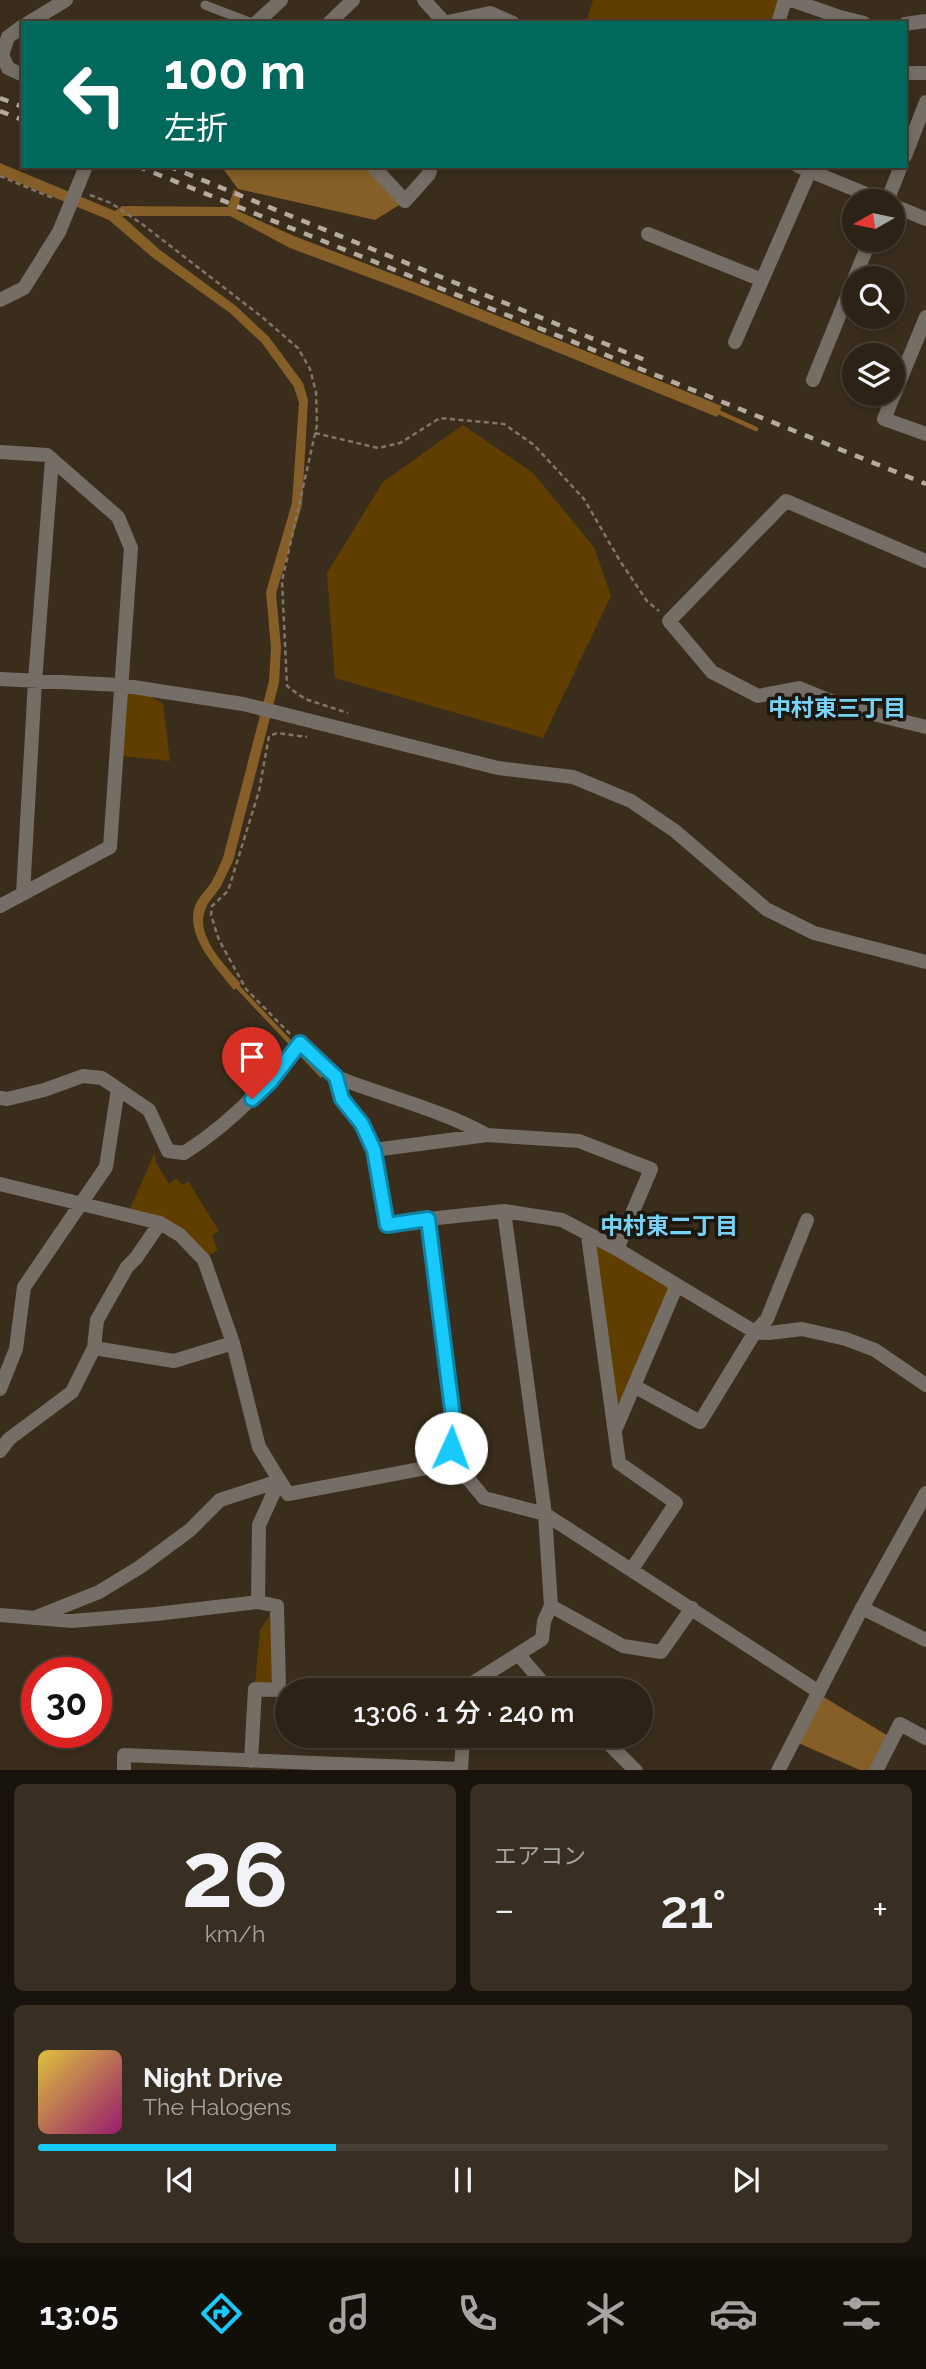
<!DOCTYPE html>
<html lang="ja">
<meta charset="utf-8">
<style>
body{margin:0;font-family:Raleway,"Noto Sans JP",sans-serif;background:#382f22;color:#f1f3f6;height:100vh;display:flex;flex-direction:column;font-size:26px;white-space:nowrap}
*{box-sizing:border-box;margin:0}
p{font-size:23px;color:#a6a4a0}
.icon{flex:none;width:38px;height:38px;fill:none;stroke:currentColor;stroke-width:2;stroke-linecap:round;stroke-linejoin:round}
.map{position:relative;height:1770px;overflow:hidden}
.panel{display:flex;flex-direction:column;gap:14px;padding:14px;background:#18130c;flex:1}
.panel>*{flex:none}
.top-card{position:absolute;left:21px;top:21px;width:886px;height:147px;border-radius:0px;box-shadow:0 4px 10px #0003,0 0 0 2px #483f34;background:#00695c;color:#fff;overflow:hidden}
.needle{width:46px;rotate:261deg}
.tools{position:absolute;left:842px;top:189px;display:grid;gap:14px}
.tools a{display:grid;place-items:center;width:63px;height:63px;border-radius:50%;background:#2c2215;box-shadow:0 4px 10px #0003,0 0 0 2px #483f34;font-size:35px}
.speed{position:absolute;left:21px;top:1657px;display:flex;gap:14px;font-size:35px;font-weight:700;text-align:center}
.speed>*{display:grid;place-content:center;width:91px;height:91px;border-radius:50%;background:#2c2215;box-shadow:0 4px 10px #0003,0 0 0 2px #483f34;line-height:1}
.speed .limit{border:10px solid #d22;background:#fff;color:#111}
.pin{position:absolute;display:grid;place-items:center;width:60px;height:60px;color:#fff;margin:-72px -30px;border-radius:50% 50% 50% 0;rotate:-45deg;box-shadow:0 0 7px #0007}
.pin .icon{rotate:45deg}
.me{position:absolute;width:77px;margin:-38px;rotate:2deg;stroke-linejoin:round;filter:drop-shadow(0 0 5px #0008)}
.turn{display:flex;align-items:center;gap:24px;height:147px;padding:0 28px;font-size:32px}
.turn .icon{width:91px;height:91px;stroke-width:2.5}
.turn b{display:block;font-size:49px;line-height:60px}
.big{font-size:52px;font-weight:600;line-height:1.1}
.panel .tile{flex:1;display:flex;flex-direction:column;justify-content:center;gap:10px;min-width:0;padding:0 24px;border-radius:10px;background:#382f22}
.panel .dial{align-items:center;gap:0}
.dial b{font-size:91px;line-height:1}
.song{display:flex;align-items:center;gap:21px}
.cover{width:84px;height:84px;border-radius:10px;background:linear-gradient(135deg,hsl(50 70% 55%),hsl(320 70% 35%))}
.played{height:7px;border-radius:4px;background:linear-gradient(90deg,#18cafc 35%,#483f34 35%)}
.keys{display:flex;justify-content:space-around;direction:ltr}
.heat{display:flex;justify-content:space-between;align-items:center;font-size:38px;direction:ltr}
.panel .tiles{flex:1;display:grid;gap:14px;grid-template-columns:1fr 1fr}
.tile:last-child{grid-column:span 2}
.trip{position:absolute;left:275px;top:1678px;width:378px;height:70px;border-radius:35px;background:#2c2215;box-shadow:0 4px 10px #0003,0 0 0 2px #483f34;font-weight:600;line-height:70px;text-align:center}
.menu{display:flex;height:112px;justify-content:space-around;align-items:center;background:#120e08;color:#a6a4a0}
.menu .icon{width:49px;height:49px}
.menu .selected{color:#18cafc}
.menu b{font-size:32px;color:#f1f3f6}
.map>svg:first-child{display:block}
.green{fill:#603e00}
.water{fill:#855f27}
.lines{fill:none;stroke-linecap:round;stroke-linejoin:round}
.stream{stroke:#855f27;stroke-width:4.5}
.path{stroke:#807567;stroke-width:2.5;stroke-dasharray:5 3.5;stroke-linecap:butt}
.service{stroke:#756e66;stroke-width:9}
.minor{stroke:#756e66;stroke-width:14}
.tertiary{stroke:#756e66;stroke-width:14}
.rail{stroke:#b5ab9f;stroke-width:4.5;stroke-dasharray:9 9;stroke-linecap:butt}
.route-casing{stroke:#1083a4;stroke-width:18}
.route{stroke:#18cafc;stroke-width:12}
.labels{text-anchor:middle;stroke-width:7;stroke-linejoin:round;paint-order:stroke}
.neighbourhood-label{font-size:23px;font-weight:bold;fill:#77d2f5;stroke:#1c170f}
</style>
<div class="map">
<svg width="926" height="1771" viewBox="0 0 926 1771">
<rect width="100%" height="100%" fill="#3a2d1c"/>
<path class="green" d="M593,0H781L773,23H586Z
M463,425L533,473L594,547L611,596L543,738L335,678L327,573L383,482Z
M124,690L150,696L163,704L170,761L122,756Z
M155,1152L156,1163L169,1184L176,1178L183,1185L188,1181L219,1231L212,1236L218,1250L208,1256L183,1230L163,1217L129,1211Z
M592,1240L672,1286L616,1422Z
M274,1609L276,1686L255,1685L260,1630Z"/>
<path class="water" d="M0,163L115,211L122,206L228,207L234,189L241,193L238,211L294,236L424,286L722,406L717,417L419,296L290,248L230,216H122L160,250L236,306L269,337L303,383L308,400L302,505L276,594L281,647L279,683L233,861C229,869 225,878 221,886C217,893 209,900 206,908C193,935 226,966 241,984L234,990C217,968 185,937 195,906C198,898 206,890 211,883C216,875 219,866 223,858L269,681L271,648L266,592L292,503L299,403L294,387L262,343L230,313L152,257L109,220L0,175Z
M221,166H368L401,204L375,220L238,189Z
M822,1696L890,1737L873,1771L860,1770L796,1742Z"/>
<g class="lines">
<path class="stream" d="M714,410L756,429
M235,984L321,1075"/>
<path class="path" d="M0,176L55,199
M90,195L111,203L142,224L262,317L298,348L310,369L316,392L317,425L282,581L287,686L305,699L348,713
M315,433L378,448L400,443L440,418L504,424L534,445L584,499L620,561L647,601L659,611
M290,1034L246,989L219,940L211,915L212,906L228,891L259,791L269,736L277,733L307,737"/>
<path class="service" d="M205,5L252,23"/>
<path class="minor" d="M424,0L444,22
M791,0L840,17L864,23
M28,23L66,0
M256,23L281,0
M329,23L353,0
M443,23L490,13L513,23
M778,23L785,0
M905,24L926,21
M23,26L8,37L2,55L8,68L23,75
M905,73H926
M905,156L926,102
M373,166L405,201L429,174L431,166
M798,166L883,201
M887,201L901,166
M892,205L926,219
M648,234L762,280
M0,300L24,288L59,232L86,166
M926,317L884,419L926,434
M735,342L812,166
M813,380L870,240
M0,452L47,455L118,517L131,548L110,847L0,906
M926,561L786,501L669,621L712,672L758,696L799,688L845,707L926,727
M0,679L120,685L243,704L498,768L573,777L631,801L675,831L766,909L814,933L926,962
M23,894L35,681L52,459
M336,1077C387,1097 439,1109 487,1135
M0,1098L7,1099L44,1090L83,1076L102,1078L149,1110L168,1151L184,1153C230,1124 266,1087 300,1043L336,1077L342,1099L362,1123L374,1150L387,1225L428,1219
M374,1150L487,1135L579,1141L651,1169L617,1249
M0,1184L160,1223L180,1235L204,1260L233,1343L259,1447L288,1494L447,1464L470,1481L484,1498L545,1514L819,1692
M588,1236L619,1463L676,1503L632,1569
M94,1348L174,1361L233,1343
M634,1386L700,1422L755,1332L767,1319L807,1220
M0,1389L16,1349L24,1287L106,1167L118,1089
M616,1428L677,1285
M0,1451L9,1439L72,1392L94,1348L97,1320L127,1267L136,1258L160,1223
M447,1464L455,1433L428,1219L504,1211L562,1220L617,1249L755,1332L769,1333L802,1329L846,1339L875,1350L926,1385
M551,1606L623,1646L661,1652L692,1608
M862,1608L926,1640
M0,1615L72,1621L156,1614L258,1602
M34,1618L99,1592L140,1567L190,1530L220,1500L279,1481
M518,1654L549,1690
M467,1690L468,1686L542,1639L544,1621L551,1606L545,1514L504,1211
M601,1736L636,1771
M251,1761L255,1689L279,1690L277,1606L258,1602L259,1525L279,1481
M124,1771V1755L460,1769
M461,1771L463,1736
M876,1771L900,1724L926,1738"/>
<path class="tertiary" d="M778,1771L862,1608L926,1493"/>
<path class="rail" d="M0,98L23,107
M0,111L23,120
M137,166L926,484
M168,166L650,362"/>
</g>
<g class="lines">
<g class="route-casing">
<path id="route" d="M252,1099L270,1082L300,1043L336,1077L342,1099L362,1124L374,1150L387,1225L428,1219L455,1433L451,1448"/>
</g>
<use href="#route" class="route"/>
</g>
<g class="labels">
<g class="neighbourhood-label">
<text x="837" y="716">中村東三丁目</text>
<text x="669" y="1234">中村東二丁目</text>
</g>
</g>
</svg>
<div class="tools">
<a><svg class="needle" viewBox="-14 -14 28 28"><path d="M0-13l5 13h-10z" fill="#e53935"/><path d="M0 13l5-13h-10z" fill="#a6a4a0"/></svg></a>
<a><svg class="icon" aria-label="search" viewBox="0 0 24 24"><circle cx="10" cy="10" r="6"/><path d="M15 15l6 6"/></svg></a>
<a><svg class="icon" aria-label="layers" viewBox="0 0 24 24"><path d="M12 4l9 5-9 5-9-5zM3 14l9 5 9-5"/></svg></a>
</div>
<div class="speed"><div class="limit">30</div></div>
<div class="pin" style="left:252px;top:1099px;background:#d93025"><svg class="icon" aria-label="arrive" viewBox="0 0 24 24"><path d="M6 21V4h12l-3 4 3 4H6"/></svg></div>
<svg class="me" style="left:451px;top:1448px" viewBox="-20 -20 40 40"><circle r="19" fill="#fff"/><path d="M0-13L10 11 0 6-10 11z" fill="#18cafc"/></svg>
<div class="trip">13:06 · 1 分 · 240 m</div>
<div class="top-card">
<div class="turn"><svg class="icon" aria-label="left" viewBox="0 0 24 24"><path d="M17 20v-9H6M10 6l-5 5 5 5"/></svg><div><b>100 m</b>左折</div></div>
</div>
</div>
<section class="panel">
<div class="tiles">
<div class="tile dial"><b>26</b><p>km/h</p></div>
<div class="tile"><p>エアコン</p>
<div class="heat"><a>−</a><b class="big">21°</b><a>+</a></div>
</div>
<div class="tile">
<div class="song"><i class="cover"></i><div><b>Night Drive</b><p>The Halogens</p></div></div>
<div class="played"></div>
<div class="keys"><svg class="icon" aria-label="previous" viewBox="0 0 24 24"><path d="M18 5L8 12l10 7zM5 5v14"/></svg><svg class="icon" aria-label="pause" viewBox="0 0 24 24"><path d="M8 5v14M16 5v14"/></svg><svg class="icon" aria-label="next" viewBox="0 0 24 24"><path d="M6 5l10 7-10 7zM19 5v14"/></svg></div>
</div>
</div>
</section>
<nav class="menu">
<b>13:05</b>
<svg class="icon selected" aria-label="directions" viewBox="0 0 24 24"><path d="M12 3l9 9-9 9-9-9zM9 14v-3h6M13 9l2 2-2 2"/></svg>
<svg class="icon" aria-label="music" viewBox="0 0 24 24"><path d="M9 18V5l10-2v13"/><circle cx="6" cy="18" r="3"/><circle cx="16" cy="16" r="3"/></svg>
<svg class="icon" aria-label="phone" viewBox="0 0 24 24"><path d="M5 4h4l2 5-3 2q2 4 5 5l2-3 5 2v4C11 20 4 13 5 4z"/></svg>
<svg class="icon" aria-label="climate" viewBox="0 0 24 24"><path d="M12 3v18M4 7l16 10M4 17L20 7"/></svg>
<svg class="icon" aria-label="car" viewBox="0 0 24 24"><path d="M5 17H2v-5l4-1 3-4h7l3 4 3 1v5h-3M9 17h6M6 11h13"/><circle cx="7" cy="17" r="2"/><circle cx="17" cy="17" r="2"/></svg>
<svg class="icon" aria-label="filters" viewBox="0 0 24 24"><path d="M4 7h16M4 17h16"/><circle cx="9" cy="7" r="2"/><circle cx="15" cy="17" r="2"/></svg>
</nav>
